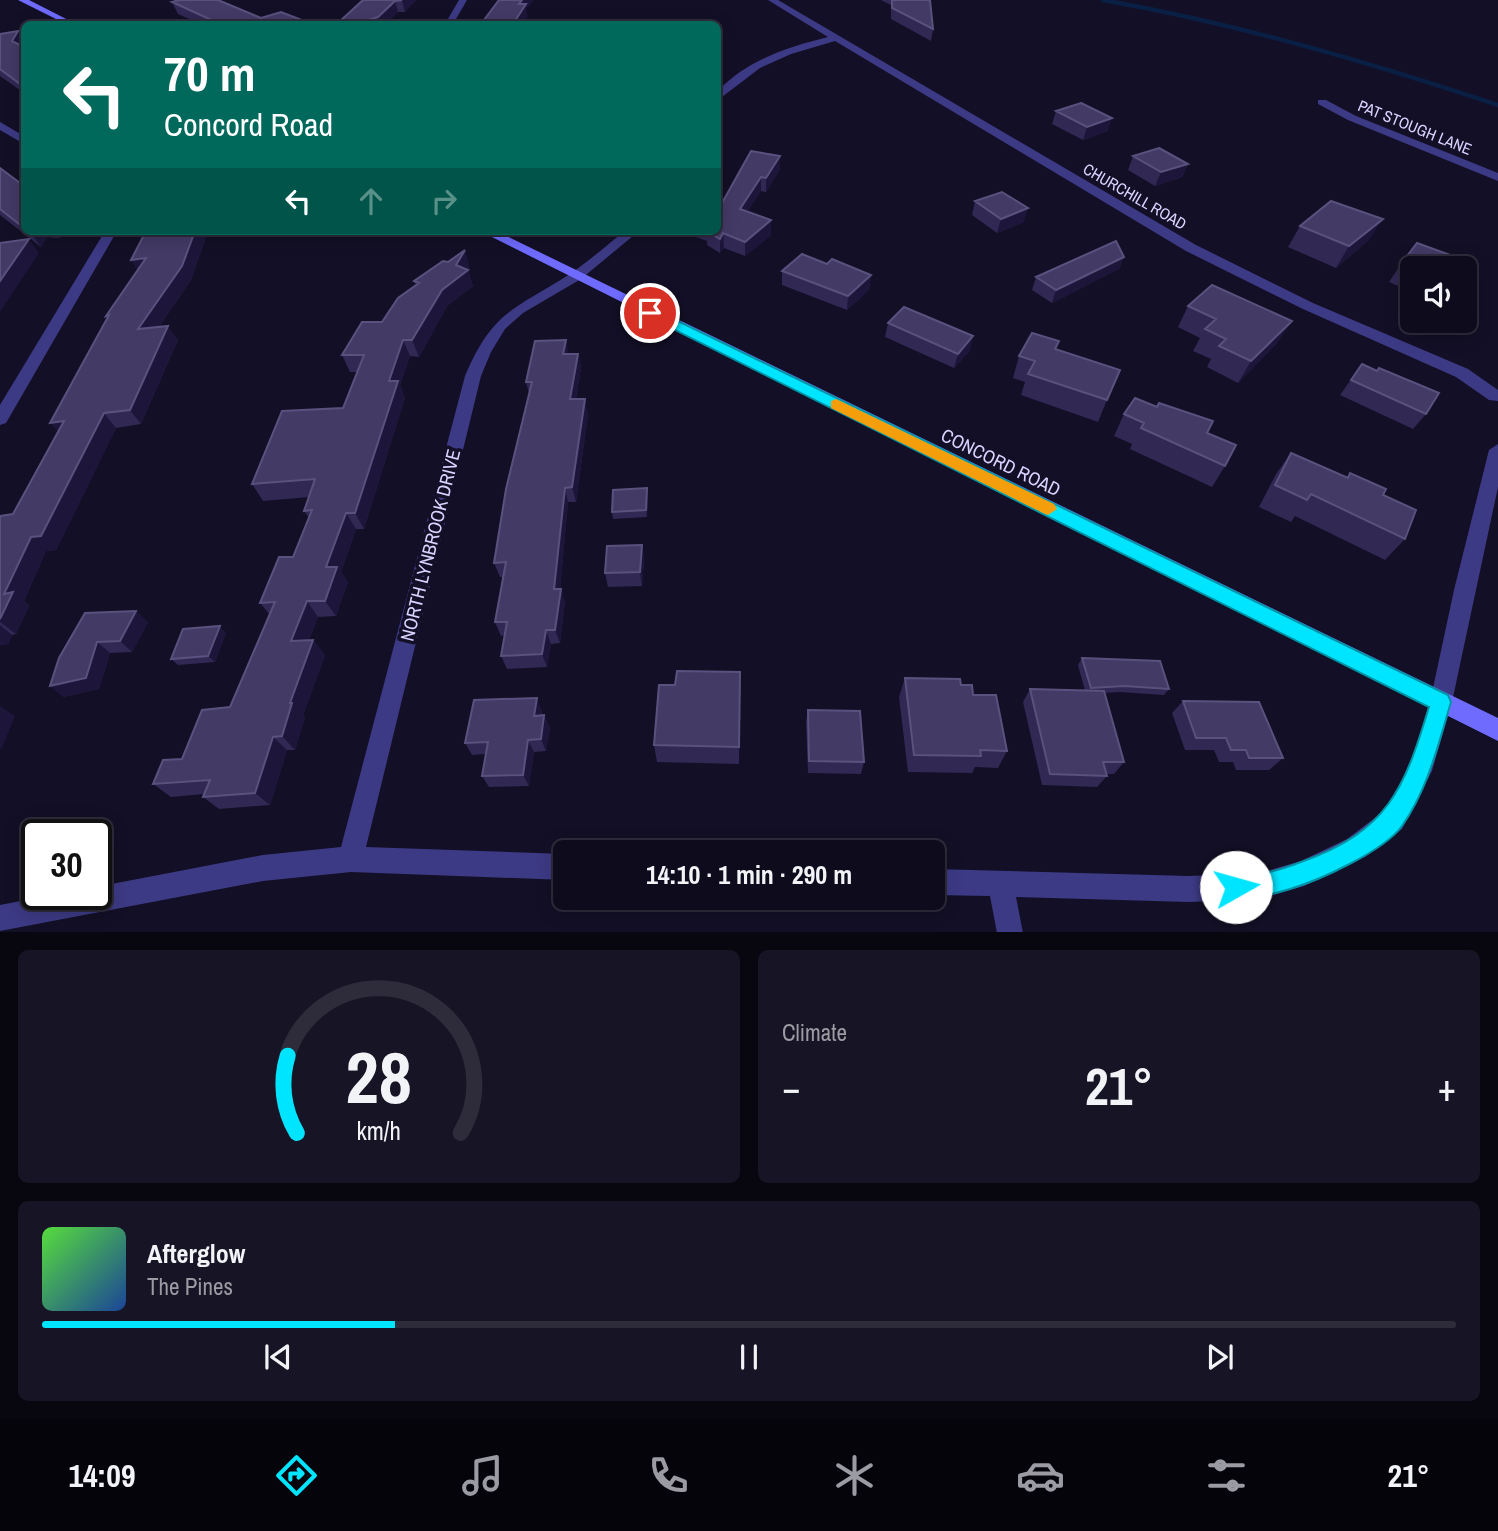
<!DOCTYPE html>
<meta charset="utf-8">
<style>
body{margin:0;font-family:"Archivo Narrow",sans-serif;background:#171425;color:#f1f3f6;height:100vh;display:flex;flex-direction:column;font-size:26px;white-space:nowrap}
*{box-sizing:border-box;margin:0}
p{font-size:23px;color:#9b9ba3}
.icon{flex:none;width:38px;height:38px;fill:none;stroke:currentColor;stroke-width:2;stroke-linecap:round;stroke-linejoin:round}
.map{position:relative;height:932px;overflow:hidden}
.panel{display:flex;flex-direction:column;gap:18px;padding:18px;background:#08060f;flex:1}
.panel>*{flex:none}
.hud{position:absolute;left:21px;top:21px;width:700px;height:214px;border-radius:10px;box-shadow:0 4px 18px #0003,0 0 0 2px #2e2b3b;background:#00695c;color:#fff;overflow:hidden}
.buttons{position:absolute;left:1400px;top:256px;display:grid;gap:14px}
.buttons a{display:grid;place-items:center;width:77px;height:77px;border-radius:10px;background:#0e0b1c;box-shadow:0 4px 18px #0003,0 0 0 2px #2e2b3b;font-size:35px}
.speed{position:absolute;left:21px;top:819px;display:flex;gap:14px;font-size:35px;font-weight:700;text-align:center}
.speed>*{display:grid;place-content:center;width:91px;height:91px;border-radius:50%;background:#0e0b1c;box-shadow:0 4px 18px #0003,0 0 0 2px #2e2b3b;line-height:1}
.speed .limit{border:4px solid #111;border-radius:10px;background:#fff;color:#111}
.pin{position:absolute;display:grid;place-items:center;width:60px;height:60px;color:#fff;margin:-30px;border:4px solid #fff;border-radius:50%;box-shadow:0 2px 7px #0007}
.me{position:absolute;width:77px;margin:-38px;rotate:83deg;stroke-linejoin:round;filter:drop-shadow(0 0 5px #0008)}
.turn{display:flex;align-items:center;gap:24px;height:147px;padding:0 28px;font-size:32px}
.turn .icon{width:91px;height:91px;stroke-width:2.5}
.turn b{display:block;font-size:49px;line-height:60px}
.lanes{display:flex;align-items:center;height:66px;padding:0 28px;background:#0003;justify-content:center;gap:35px;direction:ltr}
.lanes .off{opacity:.35}
.big{font-size:52px;font-weight:800;line-height:1.1}
.panel .tile{flex:1;display:flex;flex-direction:column;justify-content:center;gap:10px;min-width:0;padding:0 24px;border-radius:10px;background:#171425}
.panel .dial{align-items:center;gap:0}
.dial svg{height:182px;overflow:visible;fill:none;stroke:#2e2b3b;stroke-width:7;stroke-linecap:round;text-anchor:middle}
.dial text{fill:#f1f3f6;stroke:none}
.song{display:flex;align-items:center;gap:21px}
.cover{width:84px;height:84px;border-radius:10px;background:linear-gradient(135deg,hsl(110 70% 55%),hsl(220 70% 35%))}
.played{height:7px;border-radius:4px;background:linear-gradient(90deg,#00e5ff 25%,#2e2b3b 25%)}
.keys{display:flex;justify-content:space-around;direction:ltr}
.heat{display:flex;justify-content:space-between;align-items:center;font-size:38px;direction:ltr}
.panel .tiles{flex:1;display:grid;gap:18px;grid-template-columns:1fr 1fr}
.tile:last-child{grid-column:span 2}
.trip{position:absolute;left:553px;top:840px;width:392px;height:70px;border-radius:10px;background:#0e0b1c;box-shadow:0 4px 18px #0003,0 0 0 2px #2e2b3b;font-weight:800;line-height:70px;text-align:center}
.dock{display:flex;height:112px;justify-content:space-around;align-items:center;background:#06040b;color:#9b9ba3}
.dock .icon{width:49px;height:49px}
.dock .selected{color:#00e5ff}
.dock b{font-size:32px;color:#f1f3f6}
.map>svg:first-child{display:block}
.lines{fill:none;stroke-linecap:round;stroke-linejoin:round}
.stream{stroke:#0a1f44;stroke-width:4.5}
.minor{fill:#3d3a85;fill-rule:evenodd}
.secondary{fill:#6f6bff;fill-rule:evenodd}
.wall{fill:#312854}
.shaded-wall{fill:#1d163a}
.building{fill:#433a66;stroke:#5a527e;stroke-width:2}
.route{fill:#00e5ff;stroke:#0095a6;stroke-width:2}
.slow{fill:#f59e0b}
.labels{text-anchor:middle;stroke-width:7;stroke-linejoin:round;paint-order:stroke}
.far-street-label{font-size:16px;fill:#d9d4ff;stroke:#130f26}
.street-label{font-size:19px;fill:#d9d4ff;stroke:#130f26}
</style>
<div class="map">
<svg width="1498" height="933" viewBox="0 0 1498 933">
<rect width="100%" height="100%" fill="#130f26"/>
<g class="lines">
<path class="stream" d="M1103,0C1238,24 1368,62 1498,105"/>
<path class="minor" d="M459,0H467L453,24H445Z
M768,0H778L1196,245L1313,303L1468,369L1498,390V401L1489,400L1456,377L1303,309L1186,251L835,41L791,54L760,68L718,100V91C747,60 788,47 828,37Z
M1318,100H1326L1356,116L1498,173V181L1348,120L1318,104Z
M0,122L24,136V144L0,130Z
M105,231H117L6,423L0,425V405Z
M625,231H639L581,279L523,313L505,329L491,352L481,376L366,847L565,854V880L351,872L263,881L0,931V905L57,894H96V887L263,855L341,847L465,376C493,310 514,310 570,274C589,261 607,245 625,231Z
M1498,444V487L1452,702L1432,771L1402,829L1365,857L1304,886L1260,899L1189,902L1016,897L1023,933H997L990,896L933,895V869L1189,876L1260,873L1301,861L1347,839L1384,811L1410,766L1430,702L1454,590L1489,450Z"/>
<path class="secondary" d="M18,0H29L76,24H66Z
M480,231H496L1498,718V741Z"/>
</g>
<path class="wall" d="M363,0H416L405,12H398L339,22Z
M881,0H930L933,29L931,41L891,19V5Z
M172,2L261,18L312,24H200L178,14Z
M18,31L24,42L23,46L24,47V93L0,76V34Z
M1056,111L1108,131L1083,140L1052,124Z
M751,151L780,169L766,192L761,191L747,212L771,235L745,256L724,248L720,253L707,245V241L696,237V231H718L722,203Z
M1133,156L1188,164L1182,177L1155,186L1128,170Z
M0,168L24,186V231H66L59,238L47,237L41,247L0,215Z
M975,201L1024,222L997,233L972,215Z
M1300,226L1369,240L1336,268L1288,247Z
M146,231H208L191,280L159,327L178,340L141,424L116,428L56,550L46,551L24,601L29,606L16,634L12,635L8,644L0,645V516L13,514L58,432L108,318L106,316L138,270Z
M465,250L469,267L468,270L473,286L447,306L419,357L410,356L400,385L405,398L364,529H356L341,572L348,582L336,616L318,617L309,640H313L325,655L303,715L305,717L295,750H287L270,805L219,809L203,797L204,794L171,797L153,784L182,759L230,707L270,615L260,603L293,557L309,518L304,511L309,497L263,501L252,484L343,408L357,372H350L342,355L382,322L416,285L414,281L448,262Z
M1124,257L1119,269L1052,303L1032,290L1036,277Z
M1404,260L1465,268H1412V292L1389,282Z
M827,264L871,275L869,290L847,310L782,285V271Z
M1188,306L1278,342L1238,383L1207,367L1211,359L1193,351L1200,338L1178,327Z
M888,323L970,351L954,368L885,337Z
M566,340L568,354H578L581,368L576,399L588,414L576,502H568L560,589L565,602L560,643L551,644L547,667L507,669L501,656L505,635L501,636L495,622L503,577H500L494,563L529,393L526,382Z
M1059,341L1056,350L1107,400L1098,422L1021,395L1025,382L1013,378L1019,356Z
M1362,364L1426,414L1413,429L1340,395Z
M1124,414L1207,433L1225,466L1212,487L1130,449L1132,444L1114,436Z
M1291,453L1347,477L1350,473L1383,495L1405,539L1385,560L1295,516L1291,522L1259,507L1276,474Z
M647,488L648,496L647,517L613,519L612,512Z
M642,545L644,559L642,586L608,587L605,573Z
M148,622L132,652L110,653L99,689L63,697L59,658Z
M226,633L215,662L178,665L171,659Z
M1082,658L1169,689L1164,695L1120,692L1104,693L1124,762L1114,774H1106L1107,776L1097,787L1042,785L1023,702L1030,689L1085,691L1078,665Z
M740,672L739,764L657,762L654,745L675,685Z
M905,678L961,685L973,695L1007,751L998,768L975,767L972,773L908,772L899,697Z
M1183,701L1283,758L1269,770H1236L1233,762H1219L1214,750H1185L1172,713Z
M808,710L864,762L861,774L808,773L806,722Z
M542,711V716L544,715L550,728L546,751L534,752L529,786L489,787L482,776L485,754L472,755L465,743Z"/>
<path class="shaded-wall" d="M402,0H416L405,12Z
M522,0H534L526,9L528,16L523,24H513L519,4Z
M395,1L398,12L386,24H356Z
M18,31L24,42L20,53L12,41Z
M1112,118L1108,131L1083,140L1087,127Z
M780,156V169L766,192V178Z
M1188,164L1182,177L1155,186L1161,172Z
M761,177V191L740,223V209Z
M1028,208L1024,222L997,233L1001,219Z
M1383,219L1369,240L1336,268L1349,246Z
M771,220V235L745,256V242Z
M33,231H43L47,237L41,247L31,233Z
M54,231H66L59,238Z
M195,231H208L191,280L148,344L138,329Z
M723,233L724,248L720,253V239Z
M29,239L39,253L0,312V281Z
M465,250L469,267L467,271L468,270L473,286L447,306L419,357L412,340Z
M1124,257L1119,269L1052,303L1056,290Z
M146,258L140,274L131,260Z
M871,275L869,290L847,310L848,296Z
M1292,321L1278,342L1238,383L1251,361Z
M168,326L178,340L141,424L130,410Z
M973,336L970,351L954,368L958,354Z
M403,340L410,356L400,385L405,398L364,529L355,513L389,381Z
M566,340L569,355L563,354Z
M578,354L581,368L573,414L570,399Z
M585,399L588,414L576,502L572,487Z
M104,413L116,428L56,550L46,551L24,601L29,606L16,634L0,622L4,594L31,537Z
M64,421L63,437L50,423Z
M565,488L568,502L559,603L554,589Z
M647,488L648,496L647,517L646,510Z
M346,513L356,529L341,572L348,582L336,616L325,601L326,567Z
M642,545L644,559L642,586L640,572Z
M561,589L565,602L560,643L555,630Z
M307,601L318,617L303,655L291,641Z
M136,611L148,622L132,652L120,641Z
M0,625L12,635L8,644L0,645Z
M220,626L226,633L215,662L208,656Z
M546,630L551,644L547,667L542,654Z
M313,640L325,655L303,715L305,717L295,750L282,736L290,703Z
M97,642L110,653L99,689L63,697L50,686Z
M740,672L741,691L739,764V747Z
M537,698L542,711L540,728L534,716Z
M0,706L15,716L2,748L0,749Z
M544,715L550,728L546,751L541,739Z
M273,737L287,750L270,805L255,793Z
M528,740L534,752L529,786L523,775Z"/>
<path class="building" d="M179,0H218L261,18L281,12L312,24H220L172,2Z
M363,0H402L395,1L378,17L356,24H329L339,22Z
M499,0H522L519,4H526L513,24H481Z
M892,0H930L933,29L892,8Z
M18,31L12,41L24,47V87L0,69V34Z
M1081,103L1112,118L1087,127L1056,111Z
M1159,148L1188,164L1161,172L1133,156Z
M751,151L780,156L766,178L761,177L740,209L771,220L745,242L723,233L720,239L707,231H718V206L722,203Z
M0,168L24,186V228L0,209Z
M1002,192L1028,208L1001,219L975,201Z
M1331,201L1383,219L1349,246L1300,226Z
M146,231H195L182,266L138,329L168,326L130,410L104,413L41,536L31,537L4,594L13,592L0,619V516L13,514L64,421L50,423L109,315L106,316L146,258L131,260Z
M29,239L0,281V243Z
M1116,241L1124,257L1056,290L1036,277Z
M1417,243L1475,264L1465,278V268H1421L1404,260Z
M465,250L456,265L468,270L442,290L412,340H403L389,381H398L355,513H346L326,567H337L325,601H307L291,641L313,640L290,703H292L282,736L273,737L255,793L203,797L210,780L153,784L163,760L182,759L202,710L230,707L275,602L260,603L279,557H293L312,510L304,511L315,479L252,484L282,411L343,408L364,355H342L362,322H382L398,298L419,283L414,281L443,261L448,262Z
M802,254L827,264L832,259L871,275L848,296L782,271Z
M1212,285L1292,321L1251,361L1219,346L1226,339L1205,329L1216,319L1188,306Z
M904,307L973,336L958,354L888,323Z
M1032,333L1059,341L1055,349L1120,370L1107,400L1028,374L1035,361L1019,356Z
M566,340L563,354H578L570,399H585L572,487L565,488L554,589H561L555,630H546L542,654L501,656L507,622H495L506,562L494,563L506,489L532,382H526L535,341Z
M1362,364L1377,371L1379,368L1439,393L1426,414L1351,380Z
M1135,398L1157,407L1159,403L1213,421L1207,433L1236,445L1225,466L1141,428L1144,423L1124,414Z
M1291,453L1348,478L1350,473L1386,489L1383,495L1416,510L1405,539L1311,494L1307,500L1275,485Z
M647,488L646,510L612,512L613,490Z
M642,545L640,572L605,573L607,546Z
M136,611L120,641L97,642L86,678L50,686L59,658L85,613Z
M220,626L208,656L171,659L183,629Z
M1082,658L1160,661L1169,689L1124,686L1091,688Z
M677,671L740,672L739,747L654,745L659,685H675Z
M905,678L960,679L961,685H972L973,695H996L1007,751L980,750L981,756L914,755Z
M1030,689L1104,691L1124,762H1103L1107,776L1050,774Z
M537,698L534,716L544,715L541,739L528,740L523,775L482,776L488,742L465,743L474,700Z
M1183,701L1259,702L1283,758H1249L1246,750H1231L1226,738H1196Z
M808,710L860,711L864,762L809,761Z"/>
<path class="route" d="M645,310H655L1448,695L1451,702C1438,745 1428,789 1402,826C1384,851 1320,880 1290,889C1271,894 1248,903 1228,895L1225,887L1228,879C1239,874 1248,876 1259,874C1273,872 1288,867 1301,862C1388,831 1404,790 1429,707L645,315Z"/>
<path class="slow" d="M836,399L1054,504L1057,509L1048,515L1043,513L831,408V401Z"/>
<g class="labels">
<g class="far-street-label">
<text transform="translate(1415 127) rotate(22)" y="6">PAT STOUGH LANE</text>
<text transform="translate(1135 196) rotate(30)" y="6">CHURCHILL ROAD</text>
</g>
<g class="street-label">
<text transform="translate(1001 462) rotate(26)" y="7">CONCORD ROAD</text>
<text transform="translate(430 545) rotate(-76)" y="7">NORTH LYNBROOK DRIVE</text>
</g>
</g>
</svg>
<div class="buttons">
<a><svg class="icon" aria-label="sound" viewBox="0 0 24 24"><path d="M4 9h4l5-4v14l-5-4H4zM17 9q2 3 0 6"/></svg></a>
</div>
<div class="speed"><div class="limit">30</div></div>
<div class="pin" style="left:650px;top:313px;background:#d93025"><svg class="icon" aria-label="arrive" viewBox="0 0 24 24"><path d="M6 21V4h12l-3 4 3 4H6"/></svg></div>
<svg class="me" style="left:1236px;top:887px" viewBox="-20 -20 40 40"><circle r="19" fill="#fff"/><path d="M0-13L10 11 0 6-10 11z" fill="#00e5ff"/></svg>
<div class="trip">14:10 · 1 min · 290 m</div>
<div class="hud">
<div class="turn"><svg class="icon" aria-label="left" viewBox="0 0 24 24"><path d="M17 20v-9H6M10 6l-5 5 5 5"/></svg><div><b>70 m</b>Concord Road</div></div>
<div class="lanes"><svg class="icon" aria-label="left" viewBox="0 0 24 24"><path d="M17 20v-9H6M10 6l-5 5 5 5"/></svg><svg class="icon off" aria-label="ahead" viewBox="0 0 24 24"><path d="M12 20V5M6 11l6-6 6 6"/></svg><svg class="icon off" aria-label="right" viewBox="0 0 24 24"><path d="M7 20v-9h11M14 6l5 5-5 5"/></svg></div>
</div>
</div>
<section class="panel">
<div class="tiles">
<div class="tile dial"><svg viewBox="0 0 100 80">
<path d="M14 69A42 42 0 1 1 86 69"/>
<path d="M14 69A42 42 0 0 1 10 35" stroke="#00e5ff"/>
<text x="50" y="56" font-size="32" font-weight="700">28</text>
<text x="50" y="72" font-size="11">km/h</text>
</svg></div>
<div class="tile"><p>Climate</p>
<div class="heat"><a>−</a><b class="big">21°</b><a>+</a></div>
</div>
<div class="tile">
<div class="song"><i class="cover"></i><div><b>Afterglow</b><p>The Pines</p></div></div>
<div class="played"></div>
<div class="keys"><svg class="icon" aria-label="previous" viewBox="0 0 24 24"><path d="M18 5L8 12l10 7zM5 5v14"/></svg><svg class="icon" aria-label="pause" viewBox="0 0 24 24"><path d="M8 5v14M16 5v14"/></svg><svg class="icon" aria-label="next" viewBox="0 0 24 24"><path d="M6 5l10 7-10 7zM19 5v14"/></svg></div>
</div>
</div>
</section>
<nav class="dock">
<b>14:09</b>
<svg class="icon selected" aria-label="directions" viewBox="0 0 24 24"><path d="M12 3l9 9-9 9-9-9zM9 14v-3h6M13 9l2 2-2 2"/></svg>
<svg class="icon" aria-label="music" viewBox="0 0 24 24"><path d="M9 18V5l10-2v13"/><circle cx="6" cy="18" r="3"/><circle cx="16" cy="16" r="3"/></svg>
<svg class="icon" aria-label="phone" viewBox="0 0 24 24"><path d="M5 4h4l2 5-3 2q2 4 5 5l2-3 5 2v4C11 20 4 13 5 4z"/></svg>
<svg class="icon" aria-label="climate" viewBox="0 0 24 24"><path d="M12 3v18M4 7l16 10M4 17L20 7"/></svg>
<svg class="icon" aria-label="car" viewBox="0 0 24 24"><path d="M5 17H2v-5l4-1 3-4h7l3 4 3 1v5h-3M9 17h6M6 11h13"/><circle cx="7" cy="17" r="2"/><circle cx="17" cy="17" r="2"/></svg>
<svg class="icon" aria-label="filters" viewBox="0 0 24 24"><path d="M4 7h16M4 17h16"/><circle cx="9" cy="7" r="2"/><circle cx="15" cy="17" r="2"/></svg>
<b>21°</b>
</nav>
